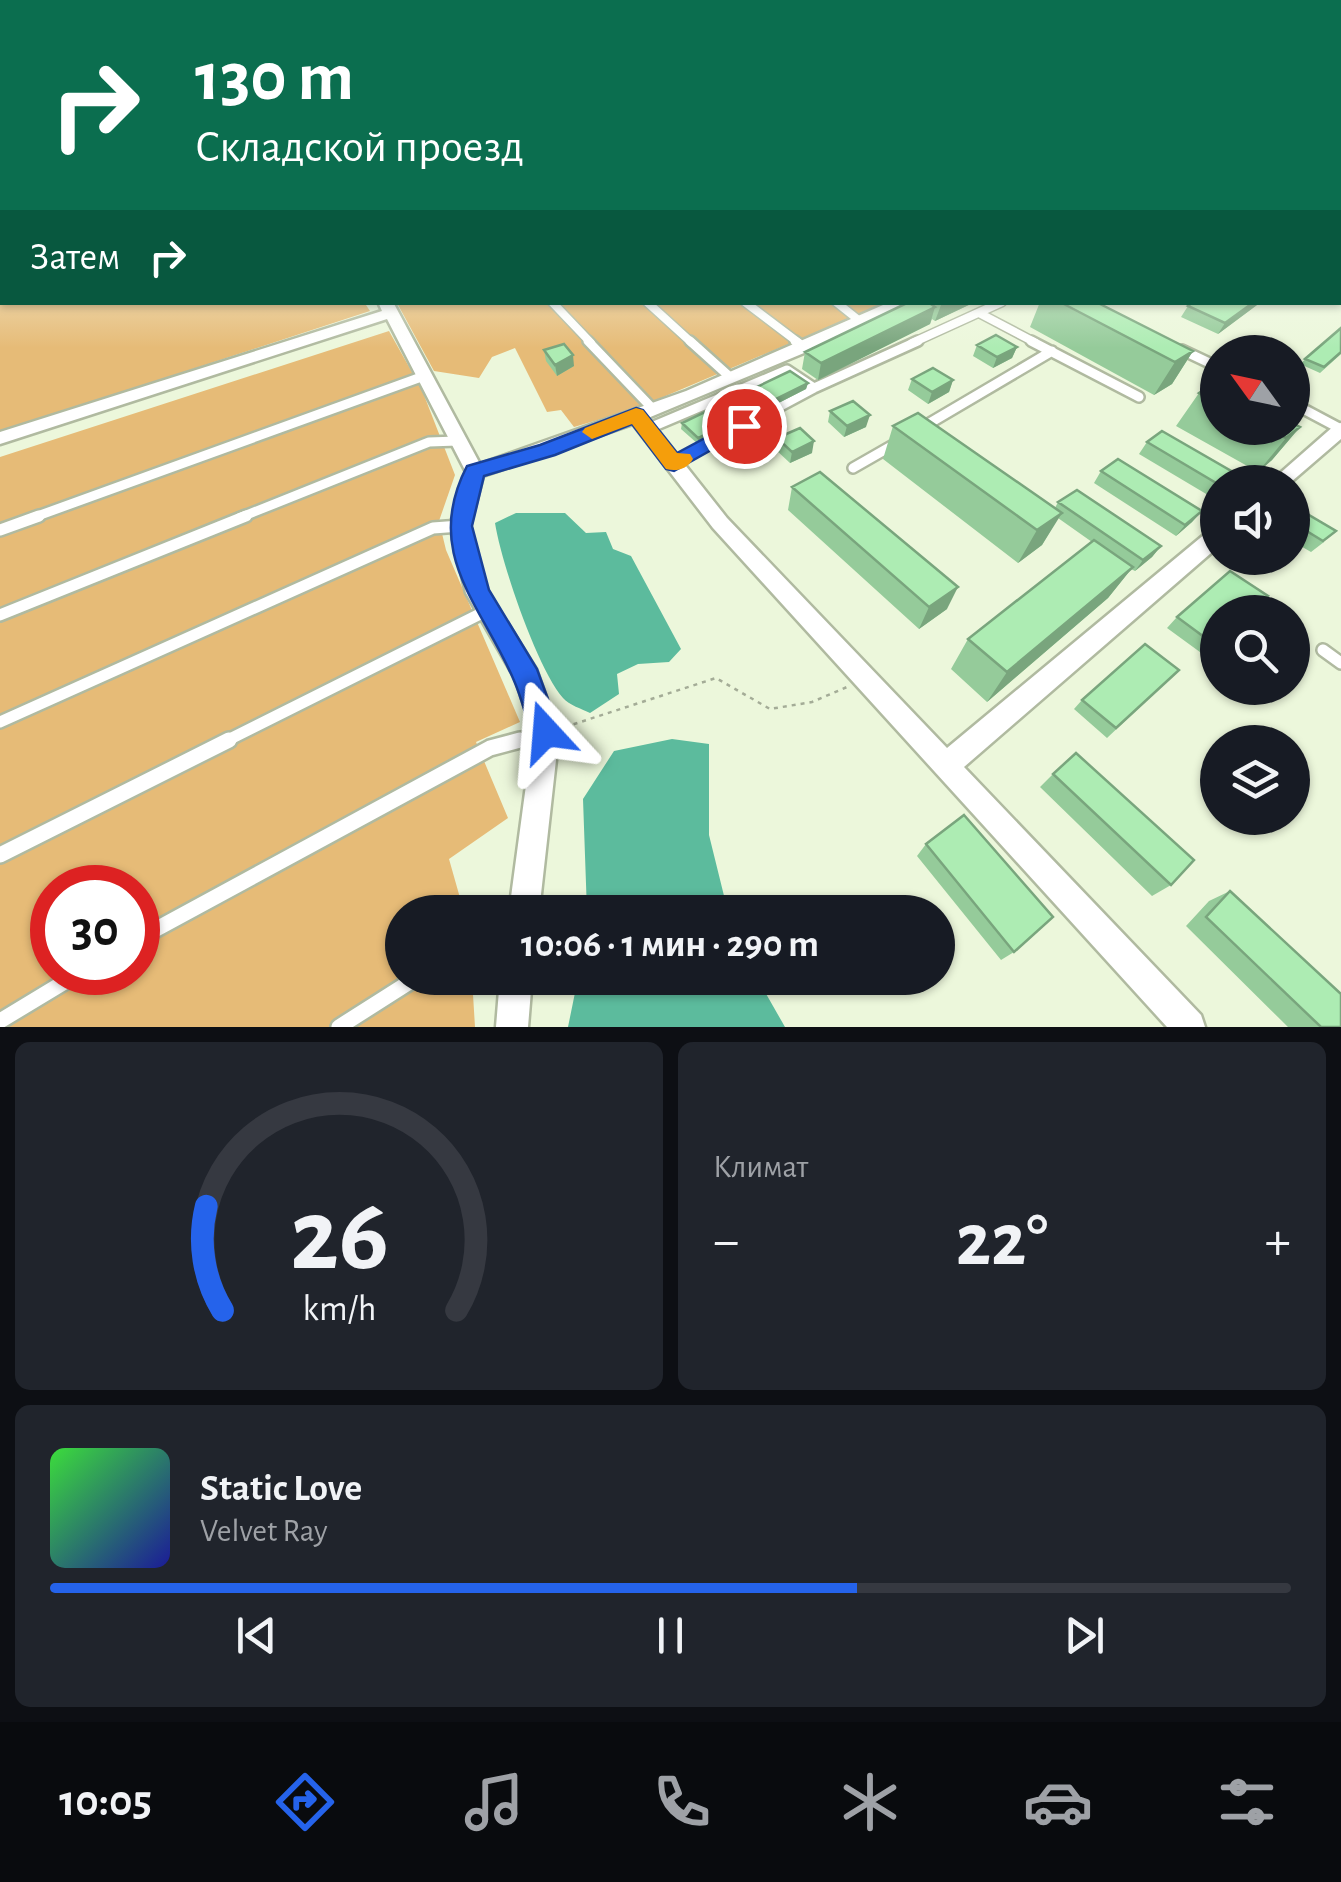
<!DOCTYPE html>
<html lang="ru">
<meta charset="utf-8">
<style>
body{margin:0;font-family:"Alegreya Sans",sans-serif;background:#20242c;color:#f1f3f6;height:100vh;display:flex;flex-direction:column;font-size:38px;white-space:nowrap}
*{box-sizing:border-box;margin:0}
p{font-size:32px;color:#9ea1a6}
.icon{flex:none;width:55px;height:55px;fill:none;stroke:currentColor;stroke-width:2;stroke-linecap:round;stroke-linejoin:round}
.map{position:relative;height:1027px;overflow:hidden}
.sheet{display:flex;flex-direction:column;gap:15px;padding:15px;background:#0d0f14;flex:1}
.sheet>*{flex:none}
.top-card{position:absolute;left:0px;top:0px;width:1342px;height:305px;box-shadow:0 2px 8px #0004;background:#0b6e4f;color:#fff;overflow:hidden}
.needle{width:65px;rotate:303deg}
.buttons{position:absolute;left:1200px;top:335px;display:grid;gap:20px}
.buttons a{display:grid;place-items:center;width:110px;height:110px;border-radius:50%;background:#171b24;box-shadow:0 2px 8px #0004;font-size:50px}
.speed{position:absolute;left:30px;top:865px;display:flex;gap:20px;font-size:50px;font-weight:700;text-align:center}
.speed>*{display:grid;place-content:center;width:130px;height:130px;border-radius:50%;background:#171b24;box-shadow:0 2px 8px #0004;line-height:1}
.speed .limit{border:15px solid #d22;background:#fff;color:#111}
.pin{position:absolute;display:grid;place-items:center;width:85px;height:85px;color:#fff;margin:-42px;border:5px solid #fff;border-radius:50%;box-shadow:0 2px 10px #0007}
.me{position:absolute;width:110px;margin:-55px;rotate:341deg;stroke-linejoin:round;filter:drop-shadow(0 0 8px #0008)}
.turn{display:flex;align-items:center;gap:35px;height:210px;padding:0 30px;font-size:45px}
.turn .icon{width:130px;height:130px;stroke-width:2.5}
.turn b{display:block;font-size:70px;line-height:85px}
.then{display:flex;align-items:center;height:95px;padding:0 30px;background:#0003;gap:20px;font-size:38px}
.big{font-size:75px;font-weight:700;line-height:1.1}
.sheet .card{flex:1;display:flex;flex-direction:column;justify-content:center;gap:15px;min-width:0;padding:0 35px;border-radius:15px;background:#20242c}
.sheet .dial{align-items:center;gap:0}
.dial svg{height:260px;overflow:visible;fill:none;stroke:#363941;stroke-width:7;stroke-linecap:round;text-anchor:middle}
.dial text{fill:#f1f3f6;stroke:none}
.song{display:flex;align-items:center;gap:30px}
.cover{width:120px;height:120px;border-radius:15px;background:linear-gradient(135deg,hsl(120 70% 55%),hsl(240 70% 35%))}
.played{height:10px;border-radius:5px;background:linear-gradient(90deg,#2563eb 65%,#363941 65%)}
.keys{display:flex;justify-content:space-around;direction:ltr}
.heat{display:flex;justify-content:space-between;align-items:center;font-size:55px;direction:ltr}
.sheet .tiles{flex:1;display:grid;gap:15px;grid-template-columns:1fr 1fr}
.card:last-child{grid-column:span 2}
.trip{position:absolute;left:385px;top:895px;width:570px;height:100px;border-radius:50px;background:#171b24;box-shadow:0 2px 8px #0004;font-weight:700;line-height:100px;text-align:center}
.menu{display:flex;height:160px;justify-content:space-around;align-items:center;background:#090b0e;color:#9ea1a6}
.menu .icon{width:70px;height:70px}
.menu .current{color:#2563eb}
.menu b{font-size:45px;color:#f1f3f6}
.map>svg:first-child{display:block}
.green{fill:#e6bb77;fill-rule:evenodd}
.water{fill:#5cbb9d}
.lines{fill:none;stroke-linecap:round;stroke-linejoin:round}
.service-far3-casing{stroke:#b0baa0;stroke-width:11}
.service-far2-casing{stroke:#b0baa0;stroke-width:14}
.service-far1-casing{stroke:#b0baa0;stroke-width:16}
.service-casing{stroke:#b0baa0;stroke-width:20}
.minor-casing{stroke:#b0baa0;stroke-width:5}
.path{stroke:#a4ac97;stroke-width:2.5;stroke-dasharray:4 5;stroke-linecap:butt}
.service-far3{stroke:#fff;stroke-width:8}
.service-far2{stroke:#fff;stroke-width:9}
.service-far1{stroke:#fff;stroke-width:11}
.service{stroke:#fff;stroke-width:15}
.minor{fill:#fff;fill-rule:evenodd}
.wall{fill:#95cb9a}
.shaded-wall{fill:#79a57d}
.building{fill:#adecb3;stroke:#79a57d;stroke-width:2.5}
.route{fill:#2563eb;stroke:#184099;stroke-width:2.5}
.slow{fill:#f59e0b}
</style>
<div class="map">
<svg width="1341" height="1027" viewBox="0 0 1341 1027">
<rect width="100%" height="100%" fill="#ecf7db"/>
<path class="green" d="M0,204L2,302H364L370,311L0,432Z
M397,303H885L635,409L574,427L561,410L547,412L515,348L492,357L479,378L434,371Z
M389,331L422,390L455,475L439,521L446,550L520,722L476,742L508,818L449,859L464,912H402V978H472L475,1027H0V457ZM52,888H138V972H52Z"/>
<path class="water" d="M516,513H565L586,533L606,532L613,549L631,556L681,649L669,662L638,664L617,674L619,694L590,713C582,709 569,705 563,698C537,668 501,562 495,523Z
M672,739L709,744V835L728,912H587L583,799L614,751Z
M578,978H757L785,1027H568Z"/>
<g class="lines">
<g class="service-far3-casing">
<path id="service-far3" d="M552,302L591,343
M647,302L692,343
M745,302L799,343
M836,302L861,322
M979,313L1036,343
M912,343L1002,302"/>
</g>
<g class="service-far2-casing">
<path id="service-far2" d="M588,341L652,408
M690,341L730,377
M795,341L805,348
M1031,341L1139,397
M1182,350L1218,367
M1292,403L1341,429
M923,427L1052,351
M647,429L787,370L814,388L918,341
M674,463L814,388
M853,468L895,444
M32,518L424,376
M239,518L429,442L457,441"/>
</g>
<g class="service-far1-casing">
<path id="service-far1" d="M0,530L39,516
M0,615L246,516
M1323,650L1341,663
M0,722L433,528L460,526
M224,742L488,610
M511,742L545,733"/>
</g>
<g class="service-casing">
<path id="service" d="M0,855L229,740
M138,939L490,748L520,740
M0,1021L81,972
M339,1027L416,978"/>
</g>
<g class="minor-casing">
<path id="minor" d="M1340,245H1341V253H1340Z
M378,302H393L480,464L686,391L890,302H910L804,353L648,418L727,518L947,748L1211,529L1218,527V547L964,767L1201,1015L1205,1027H1167L713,528L633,424L483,476L470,526L487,591L536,669L559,733L539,912H509L533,733L516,680L466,593L450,526L466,472L387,319L0,444V432L382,311Z
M1341,423V439L1291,482H1270L1335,425Z
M500,978H532L528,1027H496Z"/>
</g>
<path class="path" d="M565,727L716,678L770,709L812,702L847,687"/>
<use href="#service-far3" class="service-far3"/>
<use href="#service-far2" class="service-far2"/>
<use href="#service-far1" class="service-far1"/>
<use href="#service" class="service"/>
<use href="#minor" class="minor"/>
</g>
<path class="wall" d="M909,302H975L935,321L932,319L930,324L818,380L802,369L805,352Z
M1040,302H1096L1193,351L1172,384L1154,395L1030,327Z
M1193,302H1261L1218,334L1181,317L1188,306Z
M1341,328V354L1320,373L1300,364Z
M977,345L1017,347L1012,358L993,368L973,356Z
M544,350L574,366L557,376L546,361Z
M912,379L953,380L949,392L928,404L908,390Z
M808,383L806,389L698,444L681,429L682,423Z
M1218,385V428L1300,427L1272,460L1258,472L1176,426L1199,393Z
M830,411L866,427L844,437L828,422Z
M893,426L1055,508L1058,502L1161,546L1152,557L1135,571L1131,569L1108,598L987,702L951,669L968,639L1092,542L1058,518L1042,545L1018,563L883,459Z
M749,434L773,438L772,444L760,450L748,439Z
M777,438L812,453L790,463L776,450Z
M1147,442L1245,479L1243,482H1218V501L1139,454Z
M1101,471L1202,511L1192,522L1176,536L1094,483Z
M792,487L947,609L919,629L788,510Z
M1292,505L1324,542L1311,552L1292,541Z
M1177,617L1218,643L1204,655L1167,628Z
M1179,670L1107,738L1074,709L1082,700Z
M1053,774L1171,885L1152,896L1040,787Z
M926,844L1014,952L1001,960L917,856Z
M1230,891L1341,1027H1288L1186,926L1209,901Z"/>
<path class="shaded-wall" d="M946,302H975L935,321L941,305Z
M1254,302H1261L1218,334L1225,323Z
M935,307L930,324L818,380L821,363Z
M1017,347L1012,358L993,368L997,357Z
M1193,351L1172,384L1154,395L1175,362Z
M573,355L574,366L557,376L555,365Z
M953,380L949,392L928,404L932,392Z
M808,383L806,389L698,444V438Z
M870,415L866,427L844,437L847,426Z
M1300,427L1272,460L1258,472L1286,438Z
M773,438L772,444L760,450L761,444Z
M814,441L812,453L790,463L792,452Z
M1202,511L1192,522L1176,536L1185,525Z
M1062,513L1042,545L1018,563L1037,530Z
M1161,546L1152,557L1135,571L1143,560Z
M1133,567L1108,598L987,702L1007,672Z
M958,587L947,609L919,629L929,607Z"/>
<path class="building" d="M909,302H928L935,307L821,363L805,352Z
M1060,302H1096L1193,351L1175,362Z
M1193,302H1254L1225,323L1188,306Z
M1341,328V352L1324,367L1305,359Z
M996,335L1017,347L997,357L977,345Z
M564,344L573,355L555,365L544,350Z
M933,368L953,380L932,392L912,379Z
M790,371L808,383L698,438L682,423Z
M1213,383L1218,385V403L1199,393Z
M853,401L870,415L847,426L830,411Z
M918,413L1062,513L1037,530L893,426Z
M1292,423L1300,427L1286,438L1265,428H1292Z
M761,428L773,438L761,444L749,434Z
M800,428L814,441L792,452L777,438Z
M1162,431L1245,479L1241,482H1218V484L1147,442Z
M1118,459L1202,511L1185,525L1101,471Z
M820,472L958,587L929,607L792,487Z
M1077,490L1161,546L1143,560L1058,502Z
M1292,505L1336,531L1323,541L1292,522Z
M1094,540L1133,567L1007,672L968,639Z
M1230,571L1268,596L1250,612H1218V642L1215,645L1177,617Z
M1145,644L1179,670L1116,728L1082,700Z
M1076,753L1194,860L1171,885L1053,774Z
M964,815L1053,917L1014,952L926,844Z
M1230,891L1341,994V1027H1321L1206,917Z"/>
<linearGradient id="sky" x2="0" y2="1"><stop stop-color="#70b7ca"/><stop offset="0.59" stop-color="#f6fbef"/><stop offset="1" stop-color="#f6fbef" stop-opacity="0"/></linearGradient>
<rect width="1341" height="348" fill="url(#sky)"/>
<path class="route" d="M636,408L643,410L677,453L737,421L744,419L754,426L674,471L666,469L632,424L555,455L484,476L472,526L489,590L537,669L560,732L556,742L546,746L536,742C527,723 523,702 515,683C484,607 421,555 467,466L540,445Z"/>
<path class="slow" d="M636,408L643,410L677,453L690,454L693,459C687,469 677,472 666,469L632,424L592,439L582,432L585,428Z"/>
</svg>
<div class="buttons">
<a><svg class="needle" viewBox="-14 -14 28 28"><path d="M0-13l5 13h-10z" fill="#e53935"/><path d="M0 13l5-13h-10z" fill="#9ea1a6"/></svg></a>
<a><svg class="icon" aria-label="sound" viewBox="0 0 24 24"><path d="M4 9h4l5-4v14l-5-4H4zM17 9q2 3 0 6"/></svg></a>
<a><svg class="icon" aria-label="search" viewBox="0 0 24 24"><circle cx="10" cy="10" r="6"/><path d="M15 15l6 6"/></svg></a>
<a><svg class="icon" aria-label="layers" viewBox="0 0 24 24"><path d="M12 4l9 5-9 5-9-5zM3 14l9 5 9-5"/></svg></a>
</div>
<div class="speed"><div class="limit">30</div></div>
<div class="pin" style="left:744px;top:426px;background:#d93025"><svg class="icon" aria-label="arrive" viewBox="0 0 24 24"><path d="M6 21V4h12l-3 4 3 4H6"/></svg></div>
<svg class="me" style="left:546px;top:732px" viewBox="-20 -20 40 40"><path d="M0-17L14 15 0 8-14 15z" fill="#2563eb" stroke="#fff" stroke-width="4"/></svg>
<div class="trip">10:06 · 1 мин · 290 m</div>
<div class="top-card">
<div class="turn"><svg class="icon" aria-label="right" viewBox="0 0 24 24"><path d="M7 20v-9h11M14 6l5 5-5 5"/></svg><div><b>130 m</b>Складской проезд</div></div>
<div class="then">Затем<svg class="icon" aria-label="right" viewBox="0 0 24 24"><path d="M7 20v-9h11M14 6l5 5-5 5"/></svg></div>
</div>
</div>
<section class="sheet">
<div class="tiles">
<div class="card dial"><svg viewBox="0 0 100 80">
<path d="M14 69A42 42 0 1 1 86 69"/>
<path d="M14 69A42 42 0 0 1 9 37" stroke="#2563eb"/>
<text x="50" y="56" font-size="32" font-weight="700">26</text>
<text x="50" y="72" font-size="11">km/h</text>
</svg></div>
<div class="card"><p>Климат</p>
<div class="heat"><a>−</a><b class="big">22°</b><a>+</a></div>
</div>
<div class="card">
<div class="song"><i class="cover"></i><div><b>Static Love</b><p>Velvet Ray</p></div></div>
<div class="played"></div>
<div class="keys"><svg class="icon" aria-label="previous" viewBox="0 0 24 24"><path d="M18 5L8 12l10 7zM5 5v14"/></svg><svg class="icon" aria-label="pause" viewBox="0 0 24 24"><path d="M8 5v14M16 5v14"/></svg><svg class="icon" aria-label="next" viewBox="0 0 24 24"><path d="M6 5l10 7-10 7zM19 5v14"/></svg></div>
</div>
</div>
</section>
<nav class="menu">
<b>10:05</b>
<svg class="icon current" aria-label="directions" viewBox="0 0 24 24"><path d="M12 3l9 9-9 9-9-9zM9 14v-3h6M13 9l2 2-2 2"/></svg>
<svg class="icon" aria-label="music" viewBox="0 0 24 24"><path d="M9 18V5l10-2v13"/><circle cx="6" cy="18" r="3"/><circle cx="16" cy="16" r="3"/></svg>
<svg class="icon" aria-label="phone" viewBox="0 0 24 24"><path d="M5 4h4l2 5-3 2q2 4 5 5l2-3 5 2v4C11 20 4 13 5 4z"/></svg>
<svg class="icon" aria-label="climate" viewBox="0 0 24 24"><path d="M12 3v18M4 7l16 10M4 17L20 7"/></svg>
<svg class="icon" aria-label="car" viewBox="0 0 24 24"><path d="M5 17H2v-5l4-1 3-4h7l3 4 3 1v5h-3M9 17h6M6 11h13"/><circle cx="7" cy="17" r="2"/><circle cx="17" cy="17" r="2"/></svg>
<svg class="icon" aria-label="filters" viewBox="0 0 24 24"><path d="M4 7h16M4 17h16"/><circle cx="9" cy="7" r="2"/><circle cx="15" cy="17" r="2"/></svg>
</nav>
